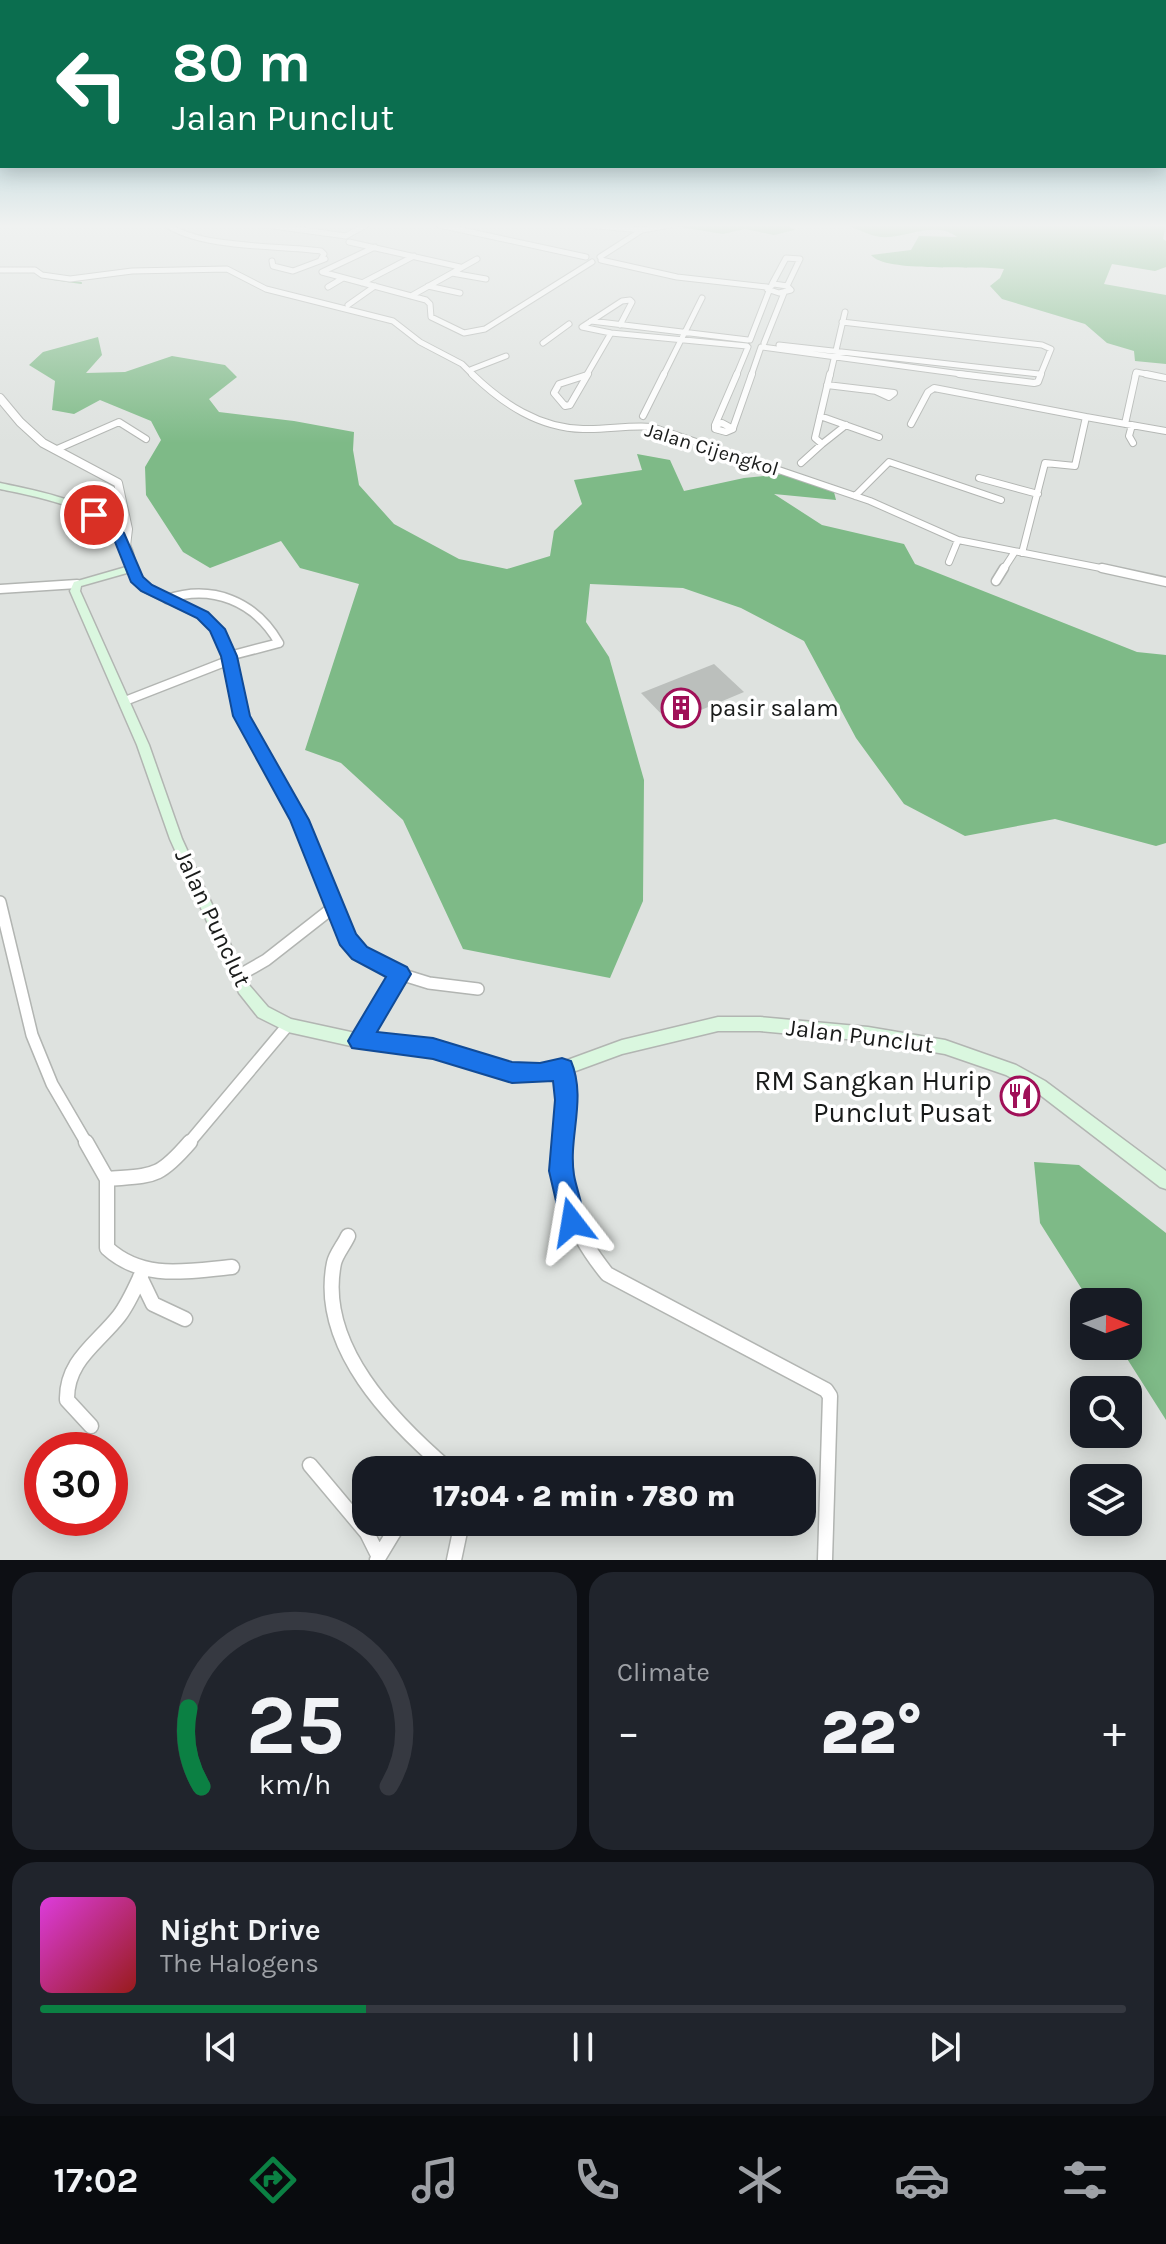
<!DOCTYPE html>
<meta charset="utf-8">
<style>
body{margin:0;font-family:Karla,sans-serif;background:#20242c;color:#f1f3f6;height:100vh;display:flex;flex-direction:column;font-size:30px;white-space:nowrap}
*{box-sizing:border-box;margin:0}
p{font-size:26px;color:#9ea1a6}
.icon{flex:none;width:44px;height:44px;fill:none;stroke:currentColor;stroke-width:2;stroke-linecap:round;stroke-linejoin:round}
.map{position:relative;height:1560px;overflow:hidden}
.drawer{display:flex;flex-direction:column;gap:12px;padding:12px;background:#0d0f14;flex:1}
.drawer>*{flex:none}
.hud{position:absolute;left:0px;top:0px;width:1166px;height:168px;box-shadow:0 4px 20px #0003;background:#0b6e4f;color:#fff;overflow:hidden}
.needle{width:52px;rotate:91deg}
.buttons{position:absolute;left:1070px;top:1288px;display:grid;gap:16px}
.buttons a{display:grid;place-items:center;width:72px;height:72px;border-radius:16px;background:#171b24;box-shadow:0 4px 20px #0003;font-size:40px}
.speed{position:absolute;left:24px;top:1432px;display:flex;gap:16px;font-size:40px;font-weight:700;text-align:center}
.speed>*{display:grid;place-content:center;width:104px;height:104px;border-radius:50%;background:#171b24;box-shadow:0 4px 20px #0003;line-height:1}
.speed .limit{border:12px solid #d22;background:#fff;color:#111}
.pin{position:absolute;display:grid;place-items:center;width:68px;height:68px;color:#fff;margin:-34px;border:4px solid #fff;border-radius:50%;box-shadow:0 2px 8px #0007}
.me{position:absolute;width:88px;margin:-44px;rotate:346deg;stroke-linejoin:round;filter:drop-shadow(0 0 6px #0008)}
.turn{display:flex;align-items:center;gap:28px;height:168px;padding:0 40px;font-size:36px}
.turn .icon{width:104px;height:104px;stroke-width:2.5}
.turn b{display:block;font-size:56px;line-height:68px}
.big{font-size:60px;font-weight:800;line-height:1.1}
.drawer .card{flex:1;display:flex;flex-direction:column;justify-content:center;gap:12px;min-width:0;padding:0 28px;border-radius:24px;background:#20242c}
.drawer .dial{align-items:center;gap:0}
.dial svg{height:208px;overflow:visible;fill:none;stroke:#363941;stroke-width:7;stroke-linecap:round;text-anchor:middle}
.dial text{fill:#f1f3f6;stroke:none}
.song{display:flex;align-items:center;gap:24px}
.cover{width:96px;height:96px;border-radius:12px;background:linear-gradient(135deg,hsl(300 70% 55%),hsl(0 70% 35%))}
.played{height:8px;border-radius:4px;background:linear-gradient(90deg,#0b8043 30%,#363941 30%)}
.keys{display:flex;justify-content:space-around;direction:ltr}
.heat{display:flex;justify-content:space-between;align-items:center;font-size:44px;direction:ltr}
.drawer .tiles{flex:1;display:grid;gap:12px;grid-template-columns:1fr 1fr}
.card:last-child{grid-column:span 2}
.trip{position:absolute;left:352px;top:1456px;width:464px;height:80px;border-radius:24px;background:#171b24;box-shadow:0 4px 20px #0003;font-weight:800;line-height:80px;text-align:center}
.menu{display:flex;height:128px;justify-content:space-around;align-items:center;background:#090b0e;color:#9ea1a6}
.menu .icon{width:56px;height:56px}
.menu .active{color:#0b8043}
.menu b{font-size:36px;color:#f1f3f6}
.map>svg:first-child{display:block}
.forest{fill:#7eba87}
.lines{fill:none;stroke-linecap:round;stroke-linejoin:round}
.stream{stroke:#7bb784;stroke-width:2}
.building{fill:#bbbfbc}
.minor-far4-casing{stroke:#b2b5b2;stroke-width:7}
.minor-far3-casing{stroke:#b2b5b2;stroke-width:8}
.minor-far2-casing{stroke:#b2b5b2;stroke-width:11}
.minor-far1-casing{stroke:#b2b5b2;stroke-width:14}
.minor-casing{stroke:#b2b5b2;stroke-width:17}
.tertiary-casing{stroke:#b2b5b2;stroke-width:10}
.secondary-casing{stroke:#b2b5b2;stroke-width:3}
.minor-far4{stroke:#fff;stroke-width:5}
.minor-far3{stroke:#fff;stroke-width:6}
.minor-far2{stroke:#fff;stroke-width:8}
.minor-far1{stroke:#fff;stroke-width:11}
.minor{stroke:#fff;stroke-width:14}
.tertiary{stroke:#fff;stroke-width:8}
.secondary{fill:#daf7df;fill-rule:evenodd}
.route{fill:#1a73e8;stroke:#114b97;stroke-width:2}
.labels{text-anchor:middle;stroke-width:7;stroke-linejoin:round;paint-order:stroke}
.far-street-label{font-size:20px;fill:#191b1a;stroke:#fff}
.poi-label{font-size:24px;fill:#191b1a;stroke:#fff;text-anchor:start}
.street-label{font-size:24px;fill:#191b1a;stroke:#fff}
.near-poi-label{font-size:28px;fill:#191b1a;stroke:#fff;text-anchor:end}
</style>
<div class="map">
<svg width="1166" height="1560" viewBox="0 0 1166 1560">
<rect width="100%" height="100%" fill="#dee2df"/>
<path class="forest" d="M667,225H787L795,230L774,235L745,229L723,234Z
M845,225H1166L1163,239L1166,241V267L1155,271L1112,264L1104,284L1166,295V364L1135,361L1134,351L1107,343L1085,324L1002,299L990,286L1000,278L1004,269C977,265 885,273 871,255L911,250L919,236L957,237C934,220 906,239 881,237C870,236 856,228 845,225Z
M98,337L102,355L86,373L125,372L172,356L225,365L237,377L209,399L219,412L294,421L354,432L353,450L359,485L394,524L459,559L507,569L550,556L554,531L582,504L574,480L642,470L637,454L670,460L684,491L744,478L784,474L834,492L836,500L774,494L822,525L904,544L915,564L1137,652L1166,655V843L1156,846L1055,819L965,836L904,804L856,738L804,641L741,608L683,588L590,584L586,622L609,657L644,780L643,901L610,978L463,949L403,820L341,763L305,750L359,584L300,568L281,541L210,568L183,552L146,495L145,467L161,440L151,421L100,400L74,414L52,410L55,381L29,365L43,352Z
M1034,1162L1079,1165L1166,1233V1420L1119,1346H1128V1302H1090L1040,1223Z"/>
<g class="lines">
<path class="stream" d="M53,279L81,283"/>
</g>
<path class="building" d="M714,664L744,692L670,723L641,693Z"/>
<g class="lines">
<g class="minor-far4-casing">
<path id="minor-far4" d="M167,225C204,249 277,245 321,251L324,254L321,259
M266,225L346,236L366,225
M439,225L586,257
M587,225L642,230
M349,242L460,267
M375,247L322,272L426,300L430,304L431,317L464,333L485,329L592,262
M600,257L642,230L670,225
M601,260L677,277L767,287
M272,261L273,266L293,271L325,259
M0,270H35L42,275L70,279L132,271L227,269L266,289L393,321L420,342L462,364L474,376
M452,273L486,279
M362,283L414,256
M772,284L786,258L800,259L787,286
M774,284L787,286L791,290L779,293L767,289Z
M428,286L460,293
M328,287L343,278
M411,296L477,259
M348,305L375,286
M591,321L748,340
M842,322L1042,345L1051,349L1040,376
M620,325L632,302L630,300L622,301L582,327L611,333L747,346
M750,340L769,291
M543,343L569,324
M764,343L784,293
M779,345L1039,374
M762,347L976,376
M470,370L506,356
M584,376L587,375
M586,376L611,333
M663,376L702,298
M736,376L748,347
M751,376L761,347
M830,376L845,312
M1135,376L1136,372L1156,376"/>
</g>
<g class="minor-far3-casing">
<path id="minor-far3" d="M472,374C503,404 539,428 583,429C606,430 628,425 652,427L870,501L958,540L1111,570
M959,374L1034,383L1038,382L1041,374
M1146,374L1166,378
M587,375L559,384L554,393L565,406L570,405L588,374
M827,385L894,393L889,397L876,391
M643,416L664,374
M820,416L879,437
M722,423L733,429L726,432L715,429V425Z
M911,424L928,392L934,388L1086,417
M1125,424L1136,374
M715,425L737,374
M1132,425L1129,436L1133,443
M733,428L752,374
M822,444L846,425
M55,450L119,422L146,439
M801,463L822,444L815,438L830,374
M979,478L1038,494
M855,496L889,462L1001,500
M1022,553L1045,463L1075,466L1086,417L1166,431
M949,562L958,540
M1003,570L1014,553"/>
</g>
<g class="minor-far2-casing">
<path id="minor-far2" d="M1102,568L1166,582
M131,569L146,588L202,615L217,629L229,656L242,716L299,821
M996,581L1004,568
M0,589L77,584
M167,599C212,584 255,601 279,643L229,656
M125,701L230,660"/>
</g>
<g class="minor-far1-casing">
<path id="minor-far1" d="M298,819L347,939L359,953L400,974L360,1041
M0,902L32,1035L52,1084L87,1144
M400,974L429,983L478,989
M238,976L266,960L335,906
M562,1069L564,1144
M188,1144L288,1025"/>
</g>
<g class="minor-casing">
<path id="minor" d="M86,1142L107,1179
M564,1142C561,1199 571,1229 607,1274L826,1390L830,1396L825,1560
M107,1179C154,1175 158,1179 190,1142
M107,1179V1248C143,1281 187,1271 232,1267
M348,1236C344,1245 336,1254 334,1263C317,1346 393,1422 449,1470
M140,1277L153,1304L185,1319
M91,1426L67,1400C66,1361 97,1344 119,1316C129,1303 136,1286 143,1271
M310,1465L367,1533L378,1555
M377,1560L400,1522
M454,1560L462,1522"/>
</g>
<g class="tertiary-casing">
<path id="tertiary" d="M0,398L20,422L43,443L118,483L128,529L126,546"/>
</g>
<g class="secondary-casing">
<path id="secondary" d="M0,483C41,492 116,504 132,550C134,556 135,563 136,569L134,571L81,586L80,591L149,745L182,839L249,985L268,1007L291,1019L360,1034L433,1041L512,1066H540L562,1062L622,1040L718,1017H760L868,1027L945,1040L1016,1065L1045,1081L1166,1171V1189L1160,1187L1035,1091L1006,1075L945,1054L868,1041L760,1031H718L622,1054L562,1076L540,1080H512L433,1055L360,1048L288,1032L258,1017L239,993L170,839L137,745L70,591L74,582L126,567C125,562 125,554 122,549C107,508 37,497 0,489Z"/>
</g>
<use href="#minor-far4" class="minor-far4"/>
<use href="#minor-far3" class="minor-far3"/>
<use href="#minor-far2" class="minor-far2"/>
<use href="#minor-far1" class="minor-far1"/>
<use href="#minor" class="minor"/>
<use href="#tertiary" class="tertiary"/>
<use href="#secondary" class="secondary"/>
</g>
<linearGradient id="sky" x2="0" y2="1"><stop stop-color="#7cb5c0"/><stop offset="0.51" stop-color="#f0f2f1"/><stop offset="1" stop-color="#f0f2f1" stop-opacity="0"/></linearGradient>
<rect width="1166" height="443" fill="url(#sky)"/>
<path class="route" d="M94,510L124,533L143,577L152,585L208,612L225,629L237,656L250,716L309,820L356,934L367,947L407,967L411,974L377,1032L433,1038L512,1062L540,1063L562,1058L571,1061C587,1099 568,1137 574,1175C577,1193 588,1214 581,1231L572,1235L563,1231L549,1171L555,1100L553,1081L512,1083L433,1059L352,1048L348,1041L352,1034L386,977L352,959L340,945L290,820L233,716L221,656L210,631L197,618L141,591L131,582L113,537L87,515Z"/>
<defs>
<g id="building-ring" transform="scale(2)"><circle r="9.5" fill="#fff" stroke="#a01058" stroke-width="1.5"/><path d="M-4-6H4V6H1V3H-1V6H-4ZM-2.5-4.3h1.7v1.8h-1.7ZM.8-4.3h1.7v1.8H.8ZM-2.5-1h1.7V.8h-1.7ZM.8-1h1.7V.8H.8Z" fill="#a01058"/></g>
<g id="restaurant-ring" transform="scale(2)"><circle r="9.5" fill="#fff" stroke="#a01058" stroke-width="1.5"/><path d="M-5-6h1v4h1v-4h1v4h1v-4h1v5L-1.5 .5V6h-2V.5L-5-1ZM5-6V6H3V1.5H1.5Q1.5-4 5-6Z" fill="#a01058"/></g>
</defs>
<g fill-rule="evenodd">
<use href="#building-ring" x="681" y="708"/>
<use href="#restaurant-ring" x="1020" y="1096"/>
</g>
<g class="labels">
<g class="far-street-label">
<text transform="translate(712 449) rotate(17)" y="7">Jalan Cijengkol</text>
</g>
<g class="poi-label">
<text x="709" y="716">pasir salam</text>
</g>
<g class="street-label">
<text transform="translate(213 918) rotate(65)" y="8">Jalan Punclut</text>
<text transform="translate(860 1036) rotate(7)" y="8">Jalan Punclut</text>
</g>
<g class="near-poi-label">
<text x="992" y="1090">RM Sangkan Hurip<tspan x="992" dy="32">Punclut Pusat</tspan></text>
</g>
</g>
</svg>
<div class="buttons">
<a><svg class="needle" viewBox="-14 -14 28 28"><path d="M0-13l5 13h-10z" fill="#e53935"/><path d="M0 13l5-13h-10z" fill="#9ea1a6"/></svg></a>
<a><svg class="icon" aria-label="search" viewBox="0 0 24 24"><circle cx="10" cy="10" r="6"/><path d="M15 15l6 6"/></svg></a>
<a><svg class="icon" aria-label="layers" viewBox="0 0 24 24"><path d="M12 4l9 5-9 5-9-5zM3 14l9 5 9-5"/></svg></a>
</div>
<div class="speed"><div class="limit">30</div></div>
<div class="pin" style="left:94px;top:515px;background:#d93025"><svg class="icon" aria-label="arrive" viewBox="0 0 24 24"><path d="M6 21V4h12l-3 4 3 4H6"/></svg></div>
<svg class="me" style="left:572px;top:1222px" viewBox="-20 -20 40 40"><path d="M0-17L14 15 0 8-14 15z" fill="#1a73e8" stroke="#fff" stroke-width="4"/></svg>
<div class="trip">17:04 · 2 min · 780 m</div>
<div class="hud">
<div class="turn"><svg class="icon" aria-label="left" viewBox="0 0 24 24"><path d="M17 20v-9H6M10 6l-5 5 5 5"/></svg><div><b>80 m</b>Jalan Punclut</div></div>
</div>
</div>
<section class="drawer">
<div class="tiles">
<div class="card dial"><svg viewBox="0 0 100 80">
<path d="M14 69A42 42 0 1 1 86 69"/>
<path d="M14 69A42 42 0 0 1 9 39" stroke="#0b8043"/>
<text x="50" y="56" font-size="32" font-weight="700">25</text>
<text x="50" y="72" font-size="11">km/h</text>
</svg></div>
<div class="card"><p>Climate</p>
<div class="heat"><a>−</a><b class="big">22°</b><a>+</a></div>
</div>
<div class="card">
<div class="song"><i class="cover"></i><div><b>Night Drive</b><p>The Halogens</p></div></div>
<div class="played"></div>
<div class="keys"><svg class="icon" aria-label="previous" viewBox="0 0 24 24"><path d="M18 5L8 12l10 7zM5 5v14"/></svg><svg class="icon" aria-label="pause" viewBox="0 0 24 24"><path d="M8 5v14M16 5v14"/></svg><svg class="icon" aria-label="next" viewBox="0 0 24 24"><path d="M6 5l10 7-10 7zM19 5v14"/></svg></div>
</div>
</div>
</section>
<nav class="menu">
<b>17:02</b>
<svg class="icon active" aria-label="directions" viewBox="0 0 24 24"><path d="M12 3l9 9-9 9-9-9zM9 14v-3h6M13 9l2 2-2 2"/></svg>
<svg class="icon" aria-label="music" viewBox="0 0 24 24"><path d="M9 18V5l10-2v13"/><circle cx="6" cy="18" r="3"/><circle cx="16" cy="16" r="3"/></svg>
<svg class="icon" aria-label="phone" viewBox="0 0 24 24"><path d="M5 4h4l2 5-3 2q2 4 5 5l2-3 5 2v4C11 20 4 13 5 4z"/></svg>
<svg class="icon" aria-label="climate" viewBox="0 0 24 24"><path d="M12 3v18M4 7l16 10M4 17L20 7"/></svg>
<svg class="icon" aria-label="car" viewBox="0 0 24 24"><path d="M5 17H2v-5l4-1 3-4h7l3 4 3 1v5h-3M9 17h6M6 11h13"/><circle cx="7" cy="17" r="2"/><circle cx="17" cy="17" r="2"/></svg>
<svg class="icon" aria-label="filters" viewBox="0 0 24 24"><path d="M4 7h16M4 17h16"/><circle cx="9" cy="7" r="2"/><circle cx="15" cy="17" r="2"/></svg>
</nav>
